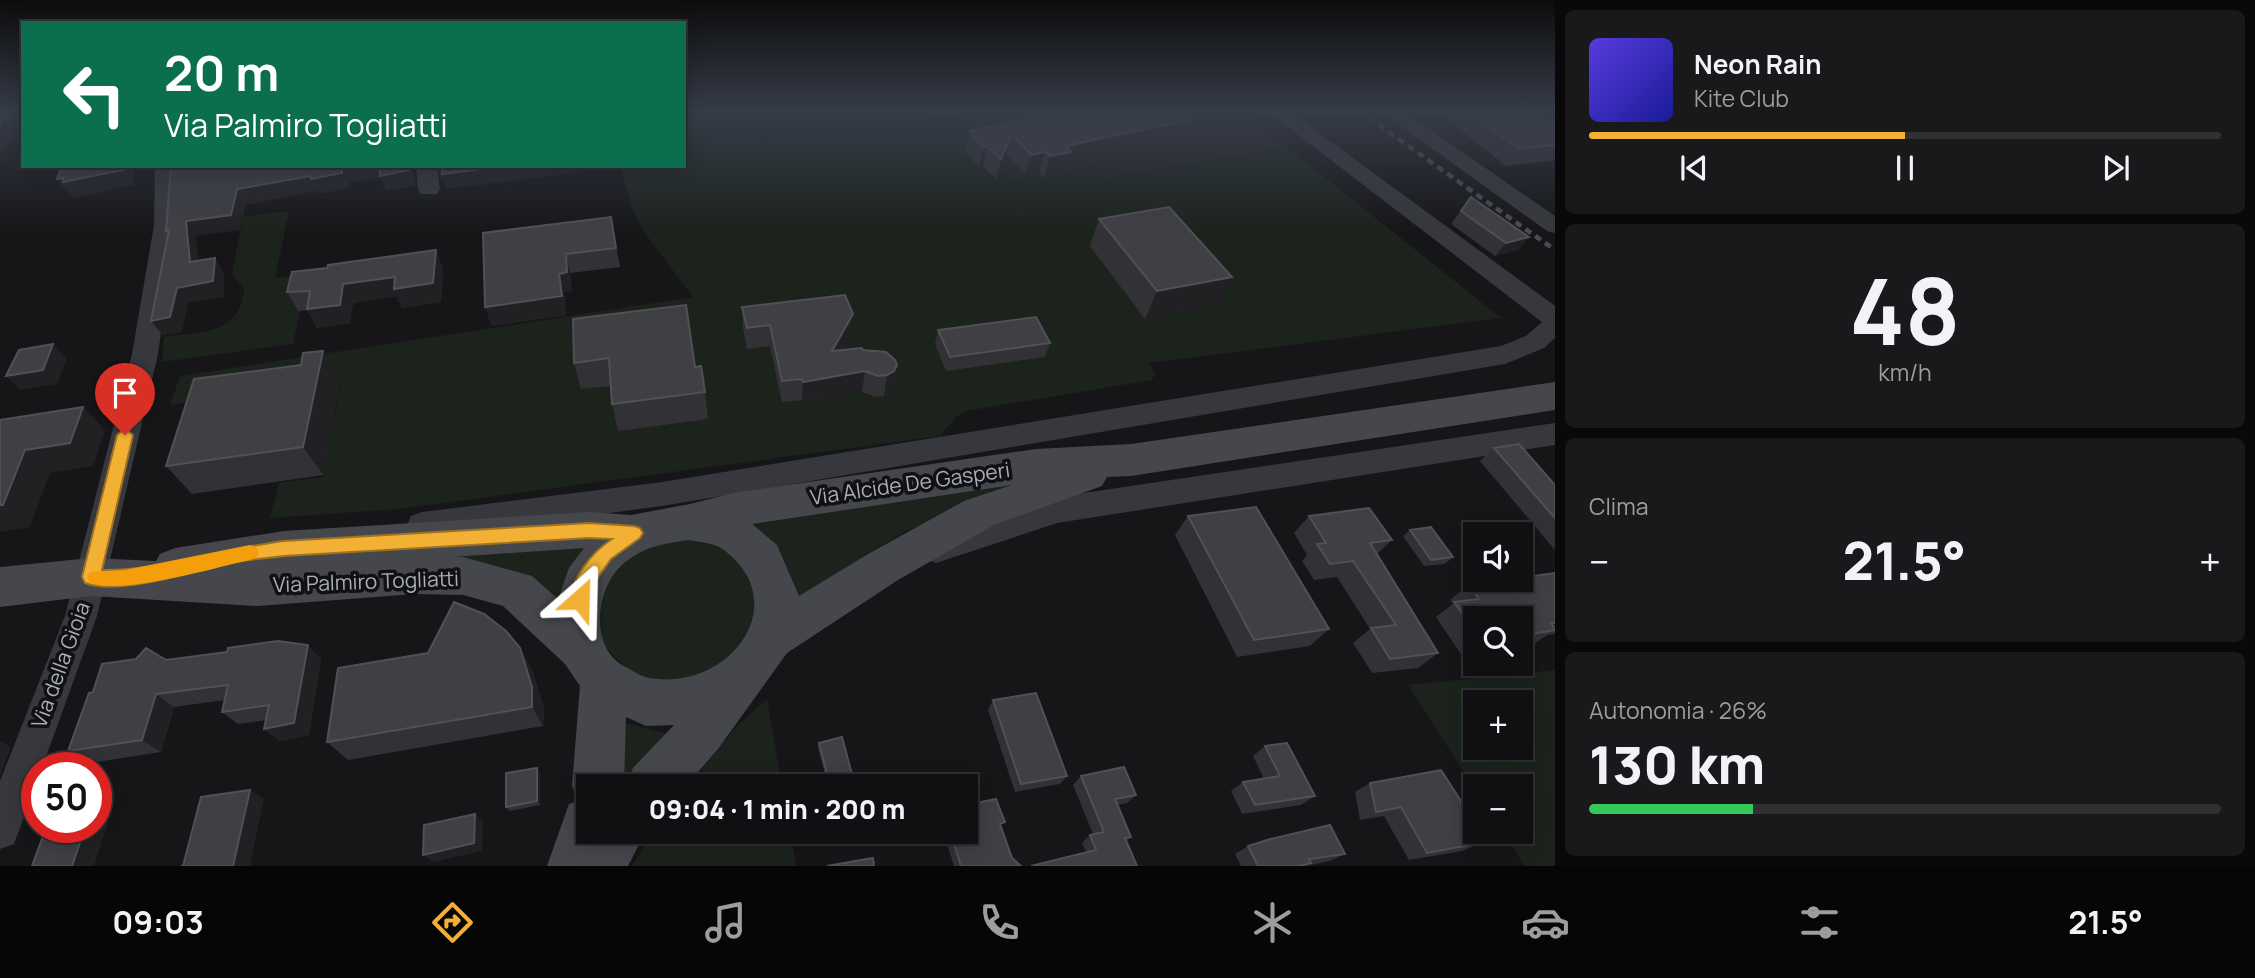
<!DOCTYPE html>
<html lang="it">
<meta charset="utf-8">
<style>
body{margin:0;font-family:Manrope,sans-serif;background:#19191b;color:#f1f3f6;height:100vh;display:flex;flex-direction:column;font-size:26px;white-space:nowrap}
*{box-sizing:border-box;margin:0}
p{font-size:23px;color:#9c9d9f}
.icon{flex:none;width:38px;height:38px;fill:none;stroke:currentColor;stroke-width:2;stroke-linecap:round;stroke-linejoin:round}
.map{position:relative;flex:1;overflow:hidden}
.side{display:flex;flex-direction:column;gap:10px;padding:10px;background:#09090a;width:700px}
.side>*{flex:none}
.hud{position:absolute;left:21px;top:21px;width:665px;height:147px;border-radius:0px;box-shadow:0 4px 18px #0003,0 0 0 2px #303032;background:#0b6e4f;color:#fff;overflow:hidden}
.buttons{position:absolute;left:1463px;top:522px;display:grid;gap:14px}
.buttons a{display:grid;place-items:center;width:70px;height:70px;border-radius:0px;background:#101012;box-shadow:0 4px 18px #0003,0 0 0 2px #303032;font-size:35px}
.speed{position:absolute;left:21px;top:752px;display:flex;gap:14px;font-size:35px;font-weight:700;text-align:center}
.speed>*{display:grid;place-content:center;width:91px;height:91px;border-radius:50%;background:#101012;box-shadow:0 4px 18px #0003,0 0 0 2px #303032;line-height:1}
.speed .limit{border:10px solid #d22;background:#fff;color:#111}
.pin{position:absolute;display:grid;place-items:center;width:60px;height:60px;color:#fff;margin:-72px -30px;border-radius:50% 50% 50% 0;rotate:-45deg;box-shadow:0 0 7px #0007}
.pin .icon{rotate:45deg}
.me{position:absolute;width:77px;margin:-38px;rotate:25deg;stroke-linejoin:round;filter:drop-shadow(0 0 5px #0008)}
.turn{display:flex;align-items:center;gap:24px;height:147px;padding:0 28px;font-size:32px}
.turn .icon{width:91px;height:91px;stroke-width:2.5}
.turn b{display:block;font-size:49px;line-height:60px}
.big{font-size:52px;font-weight:800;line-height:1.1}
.side .tile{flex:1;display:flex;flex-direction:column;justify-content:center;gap:10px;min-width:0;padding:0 24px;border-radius:10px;background:#19191b}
.side .dial{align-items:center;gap:0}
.dial b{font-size:91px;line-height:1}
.song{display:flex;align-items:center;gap:21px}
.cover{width:84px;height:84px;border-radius:10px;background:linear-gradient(135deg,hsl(250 70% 55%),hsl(240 70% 35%))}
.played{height:7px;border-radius:4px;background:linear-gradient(90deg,#f2b134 50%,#303032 50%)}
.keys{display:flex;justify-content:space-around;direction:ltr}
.heat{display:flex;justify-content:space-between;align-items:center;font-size:38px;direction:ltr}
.charge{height:10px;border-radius:5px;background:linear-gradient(90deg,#34c759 26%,#303032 0)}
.trip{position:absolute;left:576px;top:774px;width:402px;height:70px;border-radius:0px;background:#101012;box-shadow:0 4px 18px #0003,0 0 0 2px #303032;font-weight:800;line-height:70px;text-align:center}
.dock{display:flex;height:112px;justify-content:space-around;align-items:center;background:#060607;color:#9c9d9f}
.dock .icon{width:49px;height:49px}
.dock .current{color:#f2b134}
.dock b{font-size:32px;color:#f1f3f6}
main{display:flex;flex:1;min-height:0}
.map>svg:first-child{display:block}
.built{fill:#222225}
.green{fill:#1c231d;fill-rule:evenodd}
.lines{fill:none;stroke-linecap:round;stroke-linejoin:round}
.street{fill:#37383d;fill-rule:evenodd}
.secondary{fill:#45474d;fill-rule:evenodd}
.rail{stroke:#4a4c52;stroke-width:4.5;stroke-dasharray:7 5;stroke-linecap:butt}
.wall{fill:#323236}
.shaded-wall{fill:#212124}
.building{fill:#3f3f44;stroke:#4f5156;stroke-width:2}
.route{fill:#f2b134;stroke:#9d7322;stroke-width:2}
.slow{fill:#f59e0b}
.labels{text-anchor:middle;stroke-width:7;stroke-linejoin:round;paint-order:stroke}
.street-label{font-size:21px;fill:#a8adb8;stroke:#111113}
</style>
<main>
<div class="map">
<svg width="1555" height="866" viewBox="0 0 1555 866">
<rect width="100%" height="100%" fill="#161618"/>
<path class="built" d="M951,111H1240L1288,148L1105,179L1044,177L1009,179Z"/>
<path class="green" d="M684,111H951L1009,179L1044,177L1095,166L1106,179L1288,148L1501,318L1149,363L1155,373L1152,380L966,411L956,417L940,436L399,509L270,518L279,483L322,477L341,381L170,405L180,376L693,297L644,232L633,210L621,169V166H684Z
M289,211L275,278L308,274L293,344L162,362L164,337C201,331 241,336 244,288L232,274L243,217Z
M951,485H1019C983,498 948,511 913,528C870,549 830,580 792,610L741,523Z
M692,538C702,541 714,543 723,548C737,555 747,570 752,585C771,638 712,692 659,682C637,678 621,665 607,648C602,642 601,632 599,623C591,587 626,549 660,541C670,539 682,539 692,538Z
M591,543L566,580L558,598L532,585L309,564Z
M1555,670V866H1525L1502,831H1521V786H1475V789L1408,685ZM1475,702H1521V747H1475Z
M767,699L782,786H688L736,727Z
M626,723L664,733L665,736L633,778L622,777L623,726Z
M655,831H790L796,866H632Z"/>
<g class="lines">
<path class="street" d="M1267,111H1289L1555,306V338L1544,348L1505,364L662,506L422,538L411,534L407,525L411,516L422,512L662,482L1501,346L1526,336L1542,322Z
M1380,111H1403L1555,216V233L1547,231Z
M155,166H175L176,225L158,354L97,616L42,768H37V782L14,844L0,849V781L65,616L132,354L154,225Z
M416,166H437L440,189L437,194H421L418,189Z
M1555,423V445L1057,523L936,563L925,559L920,550L925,541L1057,497Z"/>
<path class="secondary" d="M1555,382V410L1131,476L1107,477L1102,486L994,525L898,580L787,653L718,749L686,786H625L633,768L674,725L646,726L626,717L624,786H588V831H646L628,866H547L569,804L578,801L572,786L580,686L565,664L503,606L463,595L415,594L258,606L91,596L0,607V567L91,558L156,561L160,554L175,548L284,531L589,512L631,515L690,504L733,493L1036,449L1131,444ZM1012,485L964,501L868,554L799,596L777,545L752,524ZM690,540C699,542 713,543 721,548C797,601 730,692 650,678C642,677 633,671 626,667C589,650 595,589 622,565C642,547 664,543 690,540ZM584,548L569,568L558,599L532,576L463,557H453Z"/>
<path class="rail" d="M1359,111L1555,250"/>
</g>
<path class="wall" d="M932,111H969L937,117Z
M1064,111H1179L1181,140L1068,164L1065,172L1044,177L1039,172L1025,175L1007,154L996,179L983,166L979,167L965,151L969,131L1066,113Z
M1444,111H1551L1538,112L1555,124V160L1506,166L1449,121L1451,118Z
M1471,197L1518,250L1495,256L1451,224Z
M611,217L620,267L570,273L572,291L564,292L566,315L492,326L485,307Z
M1099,219L1217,305L1145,319L1090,246Z
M443,268L441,302L402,308L397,296L353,303L350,323L317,328L307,310L298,311L287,292Z
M742,307L851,335L842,350H863L897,365L894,386L891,392L884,396L876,397L862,392L802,402V400L782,402L770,346L747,349L743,328Z
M573,319L695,367L705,392L708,419L618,431L612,404L611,386L581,389L574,363Z
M938,330L1050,343L1045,357L946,371L935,344Z
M323,351L340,380L323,475L192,494L166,466Z
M1494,448L1555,485V549H1554L1480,461Z
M1188,516L1329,629L1310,646L1237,657L1175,535Z
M1309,516L1392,540L1377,554L1438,653L1418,668L1372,673L1353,643L1370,629L1337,577L1314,580L1302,561L1307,555L1294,533Z
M1410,530L1453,557L1445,564L1424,566L1403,536Z
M1475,572V579H1521L1555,573V634L1547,635L1534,644L1521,646V618H1475V658L1465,660L1436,617L1453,604L1450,600L1466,587L1463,582Z
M321,659L309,735L280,741L264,729L266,720L238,724L222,712L225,700L174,707L161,752L90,763L68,751L93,692L166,660Z
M532,669L544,708L543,726L348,760L327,742Z
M993,700L1067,776L1060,784L1015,792L988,710Z
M819,743L853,786H828L818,748Z
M1265,746L1315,796L1301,805L1242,814L1231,791L1243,782L1264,779L1253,756Z
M537,768L540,772V805L510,811L506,807Z
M1081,776L1136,795L1127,803L1118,805L1131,837L1126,841L1086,852L1082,843L1090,835L1093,834L1073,785Z
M1370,783L1470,815L1465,817L1481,843L1462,851L1409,860L1384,816L1360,820L1355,792Z
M1001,827L1012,858L1021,866H954L943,831H966Z
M1248,846L1345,854L1330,861L1306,866H1241L1235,854Z"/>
<path class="shaded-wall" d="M938,111H969L937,117Z
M23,114V131L15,133L5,149L0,150V123L3,118Z
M1189,120L1181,140L1068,164L1065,172L1044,177L1050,156L1066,146Z
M1012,134L1007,154L996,179L1001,159Z
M987,146L983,166L979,167L983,147Z
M1045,152L1039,172L1025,175L1031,155Z
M123,166H134L133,185L74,198L71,194H69L57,179Z
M413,166L415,186L386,191L381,178L349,182V188L318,194L317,191L246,205L240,230L196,236L201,278L190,262L186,221L237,189L342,167Z
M436,166H588L589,171L447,189L444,181H442Z
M1529,237L1518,250L1495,256L1506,243Z
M436,250L443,268L441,302L402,308L397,296L353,303L350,323L317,328L307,309L343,284Z
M566,254L570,273L572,291L564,292L566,315L492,326L485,307L559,274Z
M215,258L224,273V297L188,303L182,332L163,336L151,321L177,288Z
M1232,277L1217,305L1145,319L1157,291Z
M853,314L851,335L830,372L832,351Z
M53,344L67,359L57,384L20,390L6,376Z
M323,351L340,380L323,475L303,447Z
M897,365L894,386L891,392L884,396L887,375Z
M865,371L862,392L802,402L803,382Z
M83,407L105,430L93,466L50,473L30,527L0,532V505L25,450Z
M308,645L321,659L309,735L280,741L264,729Z
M520,648L532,669L544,708L543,726L532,707Z
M156,694L174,707L161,752L142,740Z
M0,741L11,747L0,776Z
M537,768L540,772V805L537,801Z
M854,782L853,786H837Z
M250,790L264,799L250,866H233Z
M96,803L112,810L94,866H72L85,828H96Z
M475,814L483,822L482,851L433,862L423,855Z"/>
<path class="building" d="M0,111H23V114L3,118L0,123Z
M1075,111H1179L1189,120L1066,146L1071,152L1050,156L1045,152L1031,155L1012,134L1001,159L987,146L983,147L969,131Z
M1468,111H1537L1555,124V145L1519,149Z
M62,166H123V170L63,182V178L57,179Z
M171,166H344L342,167V173L311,179V176L237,189L231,215L186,221L190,262L215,258L213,281L177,288L170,317L151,321L169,230L166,231Z
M379,166H409V170L380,176Z
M442,166H504L442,174Z
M1471,197L1529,237L1506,243L1461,211Z
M1169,207L1232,277L1157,291L1099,219Z
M611,217L616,248L566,254L567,272L559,274L562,296L485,307L483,233Z
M436,250L433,283L394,289L395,277L343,284L340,305L307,309L310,291L287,292L292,272L327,268L328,265Z
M845,295L853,314L832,351L862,348L863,350L886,352L895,360L897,365L894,371L887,375L878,376L865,371L803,382L802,379L782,381L770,325L747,328L742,307Z
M686,305L695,367L701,366L705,392L612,404L609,358L574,363L573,319Z
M1036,317L1050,343L950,357L938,330Z
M53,344L43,370L6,376L19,350Z
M323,351L303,447L166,466L194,379L301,365L303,353Z
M83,407L70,443L25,450L3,505H0V420Z
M1519,444L1555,485V518L1494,448Z
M1256,507L1329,629L1254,640L1188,516Z
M1369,508L1392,540L1370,543L1438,653L1390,659L1371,628L1396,625L1353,561L1330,564L1317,544L1326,543L1309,516Z
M1431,527L1453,557L1431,560L1410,530Z
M1555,573V623H1551L1555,630L1527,635L1530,639L1521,640V618H1475V631L1454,602L1479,599L1469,585L1492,581L1491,579H1521V578Z
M454,602L484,614L506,631L520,648L532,687V707L327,742L338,668L428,653Z
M278,641L308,645L294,723L264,729L269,705L222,712L228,685L156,694L142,740L68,751L89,693L93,692L102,664L136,659L146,648L166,660L227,652L228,648Z
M1036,693L1067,776L1021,784L993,700Z
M842,737L854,782L837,786H830L819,743Z
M1287,743L1315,796L1255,805L1243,782L1280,776L1265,746Z
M1124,767L1136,795L1115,799L1131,837L1125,838L1137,866H1031L1096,850L1090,835L1104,832L1081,776Z
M537,768V801L506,807V773Z
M1441,770L1470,815L1464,816L1481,843L1427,853L1401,807L1376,812L1370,783Z
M250,790L233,866H181H183L201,797Z
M996,799L1005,822L1000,824L1012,858L1021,866H961L950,831H966V805Z
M475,814L474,843L423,855L424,825Z
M1330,825L1345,854L1309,859L1311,863L1300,866H1258L1248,846L1267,840Z
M46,828H85L72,866H32Z
M873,858L874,866H827Z"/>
<linearGradient id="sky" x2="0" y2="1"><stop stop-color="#0c0c0d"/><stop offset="0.48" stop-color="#363c48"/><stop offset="1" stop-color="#363c48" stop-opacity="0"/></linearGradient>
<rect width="1555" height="232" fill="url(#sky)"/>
<path class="route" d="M125,428L133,435L102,570C158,571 225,548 284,541L589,523L634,526L640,528L643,533L640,538L611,559L593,585L587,605L580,607L574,605C564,583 595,550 612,539L589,538L284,556C269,558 255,559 240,561C200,568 122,597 85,583L82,577L117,435Z"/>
<path class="slow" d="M250,545L256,547L259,553L256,558L250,560C213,568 123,595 90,583L87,577L90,572L125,570Z"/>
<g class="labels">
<g class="street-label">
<text transform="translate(910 484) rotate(-8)" y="7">Via Alcide De Gasperi</text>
<text transform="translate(366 582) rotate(-2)" y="7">Via Palmiro Togliatti</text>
<text transform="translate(61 665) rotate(-70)" y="7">Via della Gioia</text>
</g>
</g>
</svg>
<div class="buttons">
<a><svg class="icon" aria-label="sound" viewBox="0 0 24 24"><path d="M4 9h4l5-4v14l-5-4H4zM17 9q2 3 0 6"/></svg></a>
<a><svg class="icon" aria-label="search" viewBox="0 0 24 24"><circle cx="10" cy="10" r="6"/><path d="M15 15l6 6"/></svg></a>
<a>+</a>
<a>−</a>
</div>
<div class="speed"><div class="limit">50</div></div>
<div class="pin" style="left:125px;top:435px;background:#d93025"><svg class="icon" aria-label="arrive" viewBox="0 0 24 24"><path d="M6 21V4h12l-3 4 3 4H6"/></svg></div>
<svg class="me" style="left:580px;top:599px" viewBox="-20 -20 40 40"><path d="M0-17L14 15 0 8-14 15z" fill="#f2b134" stroke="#fff" stroke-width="4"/></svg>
<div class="trip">09:04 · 1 min · 200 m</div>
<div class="hud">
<div class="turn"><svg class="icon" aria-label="left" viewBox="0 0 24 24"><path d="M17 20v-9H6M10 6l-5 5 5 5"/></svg><div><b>20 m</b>Via Palmiro Togliatti</div></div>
</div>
</div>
<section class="side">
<div class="tile">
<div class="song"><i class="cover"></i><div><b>Neon Rain</b><p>Kite Club</p></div></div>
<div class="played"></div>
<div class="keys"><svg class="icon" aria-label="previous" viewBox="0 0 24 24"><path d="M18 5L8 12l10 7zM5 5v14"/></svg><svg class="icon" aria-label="pause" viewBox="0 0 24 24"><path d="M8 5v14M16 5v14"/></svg><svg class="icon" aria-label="next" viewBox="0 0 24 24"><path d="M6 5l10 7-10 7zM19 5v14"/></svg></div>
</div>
<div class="tile dial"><b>48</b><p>km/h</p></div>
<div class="tile"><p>Clima</p>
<div class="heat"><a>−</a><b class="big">21.5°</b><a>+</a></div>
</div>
<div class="tile"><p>Autonomia · 26%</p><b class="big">130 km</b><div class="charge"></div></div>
</section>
</main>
<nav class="dock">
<b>09:03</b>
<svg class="icon current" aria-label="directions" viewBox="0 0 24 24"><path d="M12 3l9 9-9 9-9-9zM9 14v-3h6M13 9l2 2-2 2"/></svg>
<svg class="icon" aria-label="music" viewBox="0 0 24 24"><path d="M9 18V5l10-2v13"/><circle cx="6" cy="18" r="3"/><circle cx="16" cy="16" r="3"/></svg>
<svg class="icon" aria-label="phone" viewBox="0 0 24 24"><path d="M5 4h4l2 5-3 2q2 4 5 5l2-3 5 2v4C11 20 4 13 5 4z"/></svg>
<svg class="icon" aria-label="climate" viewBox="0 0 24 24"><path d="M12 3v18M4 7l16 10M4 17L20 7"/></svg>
<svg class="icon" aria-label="car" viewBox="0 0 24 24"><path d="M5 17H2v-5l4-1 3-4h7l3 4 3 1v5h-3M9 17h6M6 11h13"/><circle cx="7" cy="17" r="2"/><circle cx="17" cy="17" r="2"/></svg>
<svg class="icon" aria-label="filters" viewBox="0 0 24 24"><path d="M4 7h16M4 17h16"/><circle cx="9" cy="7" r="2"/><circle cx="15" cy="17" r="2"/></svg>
<b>21.5°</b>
</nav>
